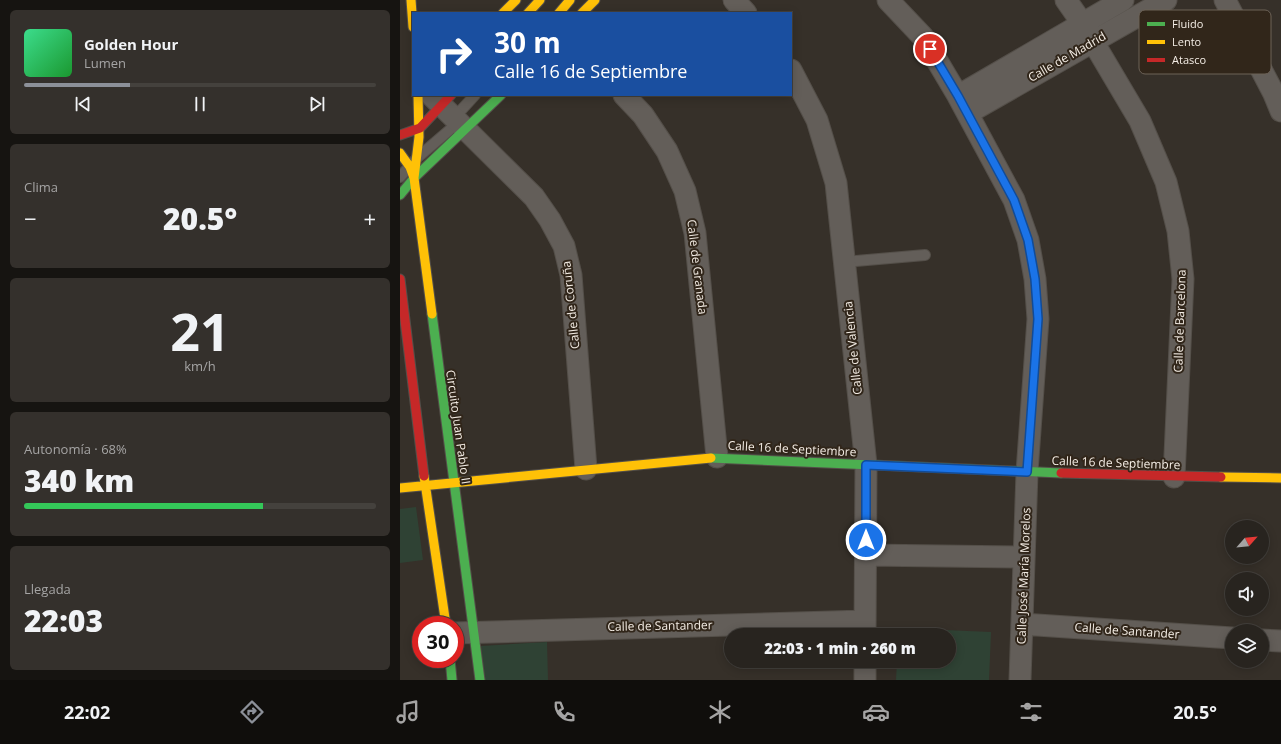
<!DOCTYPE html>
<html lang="es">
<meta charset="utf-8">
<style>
body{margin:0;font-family:"Open Sans",sans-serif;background:#34302c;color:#f1f3f6;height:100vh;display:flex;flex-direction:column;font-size:15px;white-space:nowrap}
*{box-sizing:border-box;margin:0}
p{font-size:13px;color:#a5a4a4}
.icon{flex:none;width:22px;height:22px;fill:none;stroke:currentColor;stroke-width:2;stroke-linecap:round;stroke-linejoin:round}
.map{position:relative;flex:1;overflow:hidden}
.panel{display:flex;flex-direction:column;gap:10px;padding:10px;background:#161411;width:400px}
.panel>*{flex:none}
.hud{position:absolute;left:12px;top:12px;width:380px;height:84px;border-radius:0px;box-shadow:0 2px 10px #0003,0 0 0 1px #44413d;background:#1a4fa0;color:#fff;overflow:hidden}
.needle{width:26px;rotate:63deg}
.fabs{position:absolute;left:825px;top:520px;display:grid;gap:8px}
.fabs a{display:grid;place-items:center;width:44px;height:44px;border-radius:50%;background:#28241f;box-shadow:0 2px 10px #0003,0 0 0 1px #44413d;font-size:20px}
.speed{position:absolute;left:12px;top:616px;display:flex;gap:8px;font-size:20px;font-weight:700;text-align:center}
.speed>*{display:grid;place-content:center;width:52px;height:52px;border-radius:50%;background:#28241f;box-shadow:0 2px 10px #0003,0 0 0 1px #44413d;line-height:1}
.speed .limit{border:6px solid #d22;background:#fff;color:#111}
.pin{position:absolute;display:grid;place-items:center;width:34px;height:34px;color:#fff;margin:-17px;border:2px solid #fff;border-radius:50%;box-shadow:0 1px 4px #0007}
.me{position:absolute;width:44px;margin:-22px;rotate:0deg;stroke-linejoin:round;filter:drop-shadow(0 0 3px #0008)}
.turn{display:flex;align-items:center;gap:14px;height:84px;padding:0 16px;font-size:18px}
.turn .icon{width:52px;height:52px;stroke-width:2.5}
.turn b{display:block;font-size:28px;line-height:34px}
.big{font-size:30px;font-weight:800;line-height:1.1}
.panel .widget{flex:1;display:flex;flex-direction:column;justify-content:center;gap:6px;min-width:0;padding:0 14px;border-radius:6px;background:#34302c}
.panel .dial{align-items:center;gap:0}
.dial b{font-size:52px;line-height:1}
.song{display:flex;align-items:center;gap:12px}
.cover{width:48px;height:48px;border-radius:6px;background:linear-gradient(135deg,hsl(150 70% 55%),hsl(130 70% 35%))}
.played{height:4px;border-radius:2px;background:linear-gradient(90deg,#8c9099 30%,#44413d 30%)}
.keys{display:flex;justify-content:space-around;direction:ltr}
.heat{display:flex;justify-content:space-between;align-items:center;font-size:22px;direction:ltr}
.charge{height:6px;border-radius:3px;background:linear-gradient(90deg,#34c759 68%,#44413d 0)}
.trip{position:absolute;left:324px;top:628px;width:232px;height:40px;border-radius:20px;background:#28241f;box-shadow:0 2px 10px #0003,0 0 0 1px #44413d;font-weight:800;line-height:40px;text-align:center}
.tab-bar{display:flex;height:64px;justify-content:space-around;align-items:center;background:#100e0c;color:#a5a4a4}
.tab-bar .icon{width:28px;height:28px}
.tab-bar .on{color:#8c9099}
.tab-bar b{font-size:18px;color:#f1f3f6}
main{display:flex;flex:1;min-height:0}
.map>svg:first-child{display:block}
.green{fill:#2f4234}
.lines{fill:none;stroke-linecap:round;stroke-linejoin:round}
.lane-casing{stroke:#544f49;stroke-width:12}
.street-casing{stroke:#544f49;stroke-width:23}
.fast-casing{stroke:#544f49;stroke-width:11}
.slow-casing{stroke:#544f49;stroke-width:11}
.jam-casing{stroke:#544f49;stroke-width:11}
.lane{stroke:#635e59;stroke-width:10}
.street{stroke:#635e59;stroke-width:21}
.fast{stroke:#4caf50;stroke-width:9}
.slow{stroke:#ffc107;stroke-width:9}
.jam{stroke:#c62828;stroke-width:9}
.route-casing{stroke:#114b97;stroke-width:10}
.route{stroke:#1a73e8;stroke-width:7}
.labels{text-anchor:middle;stroke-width:4;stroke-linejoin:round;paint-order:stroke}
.street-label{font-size:12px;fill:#f4ede5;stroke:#31261a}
.key{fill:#31261a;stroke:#6c6257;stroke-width:1}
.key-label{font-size:11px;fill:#f4ede5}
</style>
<main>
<section class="panel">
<div class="widget">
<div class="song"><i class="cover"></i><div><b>Golden Hour</b><p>Lumen</p></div></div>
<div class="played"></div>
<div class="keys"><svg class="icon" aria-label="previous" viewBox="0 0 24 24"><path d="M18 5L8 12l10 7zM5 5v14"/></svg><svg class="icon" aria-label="pause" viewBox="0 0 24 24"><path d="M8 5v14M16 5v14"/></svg><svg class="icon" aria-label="next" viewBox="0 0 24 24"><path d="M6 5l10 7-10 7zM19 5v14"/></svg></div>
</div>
<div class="widget"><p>Clima</p>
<div class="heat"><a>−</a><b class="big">20.5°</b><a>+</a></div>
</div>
<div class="widget dial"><b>21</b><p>km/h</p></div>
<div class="widget"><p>Autonomía · 68%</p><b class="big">340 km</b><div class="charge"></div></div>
<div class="widget"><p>Llegada</p><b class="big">22:03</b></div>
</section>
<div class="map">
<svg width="881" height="680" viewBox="0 0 881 680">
<rect width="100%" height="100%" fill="#363029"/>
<path class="green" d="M16,507L23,560L0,563V509Z
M498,628L591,632L589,680H496L497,661H549V635H498Z
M147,642L148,680H85L81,646Z"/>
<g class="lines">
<g class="lane-casing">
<path id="lane" d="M52,120L75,95
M0,177L17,158L60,121
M444,262L525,255"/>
</g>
<g class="street-casing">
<path id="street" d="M334,0L346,13
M488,0L523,37L558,96L614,200L628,240L635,279L638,319L627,472L620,680
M666,0L682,23L740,121L766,182L778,231L783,279L774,477
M825,0L874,94L881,111
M391,70L417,120L436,183L466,465L465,635
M31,95L134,197L150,220L164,246L171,275L186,469
M224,95L243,115L267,151L285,191L295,233L317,457
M558,96L723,0
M568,113L766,0
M466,555L624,557
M622,624L832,638
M55,633L465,621
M862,640L881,641
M465,680V661"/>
</g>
<g class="fast-casing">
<path id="fast" d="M0,195L14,178L101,95
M32,314L80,680
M311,458L661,473
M50,659L52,680"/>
</g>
<g class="slow-casing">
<path id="slow" d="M11,0L13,27
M103,13L116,0
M128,13L140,0
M159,13L170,0
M182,13L195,0
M0,153L10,167L14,178L32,314
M14,178L19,137L18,95
M24,476L46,625
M821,477L881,478
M0,488L311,458"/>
</g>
<g class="jam-casing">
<path id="jam" d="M0,135L20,128L51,95
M0,279L24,476
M661,473L821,477"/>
</g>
<use href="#lane" class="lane"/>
<use href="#street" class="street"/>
<use href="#fast" class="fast"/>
<use href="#slow" class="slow"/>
<use href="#jam" class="jam"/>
</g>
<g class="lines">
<g class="route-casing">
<path id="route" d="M466,540V465L627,472L638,319L635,279L628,240L614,200L558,96L530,49"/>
</g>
<use href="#route" class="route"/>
</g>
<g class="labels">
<g class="street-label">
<text transform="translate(667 57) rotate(-30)" y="4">Calle de Madrid</text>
<text transform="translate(297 267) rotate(83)" y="4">Calle de Granada</text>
<text transform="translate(171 305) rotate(-96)" y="4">Calle de Coruña</text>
<text transform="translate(780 321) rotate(-88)" y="4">Calle de Barcelona</text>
<text transform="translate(453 348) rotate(-96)" y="4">Calle de Valencia</text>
<text transform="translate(58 427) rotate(82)" y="4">Circuito Juan Pablo II</text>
<text transform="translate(392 449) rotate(3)" y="4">Calle 16 de Septiembre</text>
<text transform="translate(716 463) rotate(2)" y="4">Calle 16 de Septiembre</text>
<text transform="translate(624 576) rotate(-88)" y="4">Calle José María Morelos</text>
<text transform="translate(260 626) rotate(-1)" y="4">Calle de Santander</text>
<text transform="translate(727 631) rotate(4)" y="4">Calle de Santander</text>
</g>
</g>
<rect x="739" y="10" width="132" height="64" rx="6" class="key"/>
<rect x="747" y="22" width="18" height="4" fill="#4caf50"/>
<rect x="747" y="40" width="18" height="4" fill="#ffc107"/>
<rect x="747" y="58" width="18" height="4" fill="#c62828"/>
<g class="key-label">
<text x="772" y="28">Fluido</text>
<text x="772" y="46">Lento</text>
<text x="772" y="64">Atasco</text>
</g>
</svg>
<div class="fabs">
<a><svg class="needle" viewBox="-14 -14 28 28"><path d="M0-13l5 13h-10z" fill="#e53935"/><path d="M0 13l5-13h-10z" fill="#a5a4a4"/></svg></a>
<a><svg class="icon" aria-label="sound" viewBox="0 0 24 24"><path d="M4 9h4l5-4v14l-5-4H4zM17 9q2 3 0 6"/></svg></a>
<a><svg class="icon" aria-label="layers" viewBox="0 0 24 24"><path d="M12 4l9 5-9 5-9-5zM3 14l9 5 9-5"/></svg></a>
</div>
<div class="speed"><div class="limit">30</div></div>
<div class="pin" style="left:530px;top:49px;background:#d93025"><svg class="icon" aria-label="arrive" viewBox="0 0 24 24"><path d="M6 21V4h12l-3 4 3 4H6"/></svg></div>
<svg class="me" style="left:466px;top:540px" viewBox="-20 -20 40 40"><circle r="17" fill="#1a73e8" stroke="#fff" stroke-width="3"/><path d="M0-11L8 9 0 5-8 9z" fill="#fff"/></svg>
<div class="trip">22:03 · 1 min · 260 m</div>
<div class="hud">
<div class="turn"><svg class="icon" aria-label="right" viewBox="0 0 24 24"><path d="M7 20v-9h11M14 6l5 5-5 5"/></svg><div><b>30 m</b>Calle 16 de Septiembre</div></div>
</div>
</div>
</main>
<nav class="tab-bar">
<b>22:02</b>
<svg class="icon on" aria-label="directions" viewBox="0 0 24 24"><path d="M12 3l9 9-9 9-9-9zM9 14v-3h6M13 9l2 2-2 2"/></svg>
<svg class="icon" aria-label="music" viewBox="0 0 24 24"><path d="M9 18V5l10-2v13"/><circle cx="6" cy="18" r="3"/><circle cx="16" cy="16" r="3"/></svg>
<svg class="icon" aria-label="phone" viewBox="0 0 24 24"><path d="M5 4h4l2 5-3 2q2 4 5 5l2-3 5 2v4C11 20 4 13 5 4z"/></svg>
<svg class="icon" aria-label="climate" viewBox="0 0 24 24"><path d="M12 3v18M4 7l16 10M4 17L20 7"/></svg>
<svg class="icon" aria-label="car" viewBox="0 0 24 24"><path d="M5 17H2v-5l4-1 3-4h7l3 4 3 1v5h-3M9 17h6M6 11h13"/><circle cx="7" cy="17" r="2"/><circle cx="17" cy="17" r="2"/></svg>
<svg class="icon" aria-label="filters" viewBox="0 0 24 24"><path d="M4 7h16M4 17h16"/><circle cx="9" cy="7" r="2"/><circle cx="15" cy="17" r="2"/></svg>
<b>20.5°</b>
</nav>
